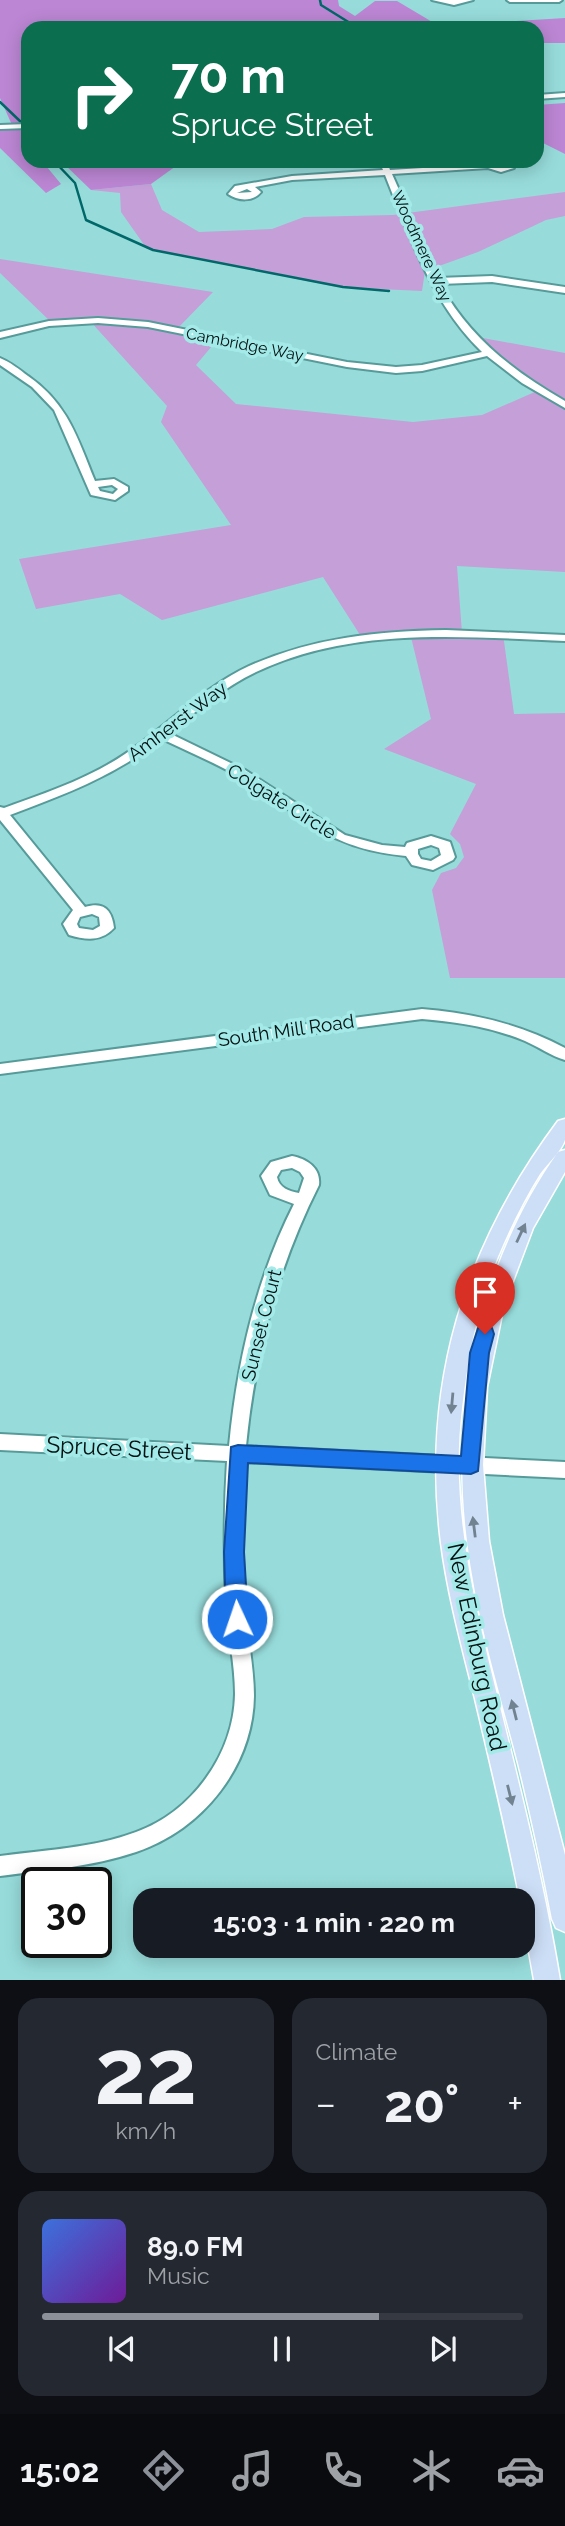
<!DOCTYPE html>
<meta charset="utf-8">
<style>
body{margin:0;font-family:Raleway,sans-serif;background:#242831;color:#f1f3f6;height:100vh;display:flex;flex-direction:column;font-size:26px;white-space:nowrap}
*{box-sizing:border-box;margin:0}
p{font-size:23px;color:#9ea1a6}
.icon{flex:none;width:38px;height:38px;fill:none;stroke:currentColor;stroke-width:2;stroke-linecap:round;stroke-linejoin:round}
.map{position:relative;height:1980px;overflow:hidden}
.panel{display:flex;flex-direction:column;gap:18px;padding:18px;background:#0d0f14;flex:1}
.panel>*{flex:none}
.hud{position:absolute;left:21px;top:21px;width:523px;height:147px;border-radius:21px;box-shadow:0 4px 18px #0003;background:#0b6e4f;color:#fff;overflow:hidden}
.speed{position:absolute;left:21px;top:1867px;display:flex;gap:14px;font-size:35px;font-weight:700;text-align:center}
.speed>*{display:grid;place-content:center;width:91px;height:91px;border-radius:50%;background:#171b24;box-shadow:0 4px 18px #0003;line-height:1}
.speed .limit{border:4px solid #111;border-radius:10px;background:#fff;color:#111}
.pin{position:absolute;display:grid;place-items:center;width:60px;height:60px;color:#fff;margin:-72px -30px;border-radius:50% 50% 50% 0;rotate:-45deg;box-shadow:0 0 7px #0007}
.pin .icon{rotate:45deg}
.me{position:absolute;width:77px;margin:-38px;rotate:357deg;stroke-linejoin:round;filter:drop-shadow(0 0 5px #0008)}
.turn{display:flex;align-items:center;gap:24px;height:147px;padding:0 35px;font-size:32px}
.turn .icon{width:91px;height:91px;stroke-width:2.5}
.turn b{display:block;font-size:49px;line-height:60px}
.big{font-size:52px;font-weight:700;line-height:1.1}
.panel .tile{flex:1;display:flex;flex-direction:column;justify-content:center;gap:10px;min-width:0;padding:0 24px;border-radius:21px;background:#242831}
.panel .dial{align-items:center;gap:0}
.dial b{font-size:91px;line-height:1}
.song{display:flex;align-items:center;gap:21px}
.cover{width:84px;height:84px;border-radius:10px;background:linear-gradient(135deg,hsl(220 70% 55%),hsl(280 70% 35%))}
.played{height:7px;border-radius:4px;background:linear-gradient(90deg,#8c9099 70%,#363941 70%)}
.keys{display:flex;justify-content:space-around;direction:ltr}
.heat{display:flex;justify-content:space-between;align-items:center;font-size:38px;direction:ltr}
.panel .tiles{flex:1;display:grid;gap:18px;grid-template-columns:1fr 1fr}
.tile:last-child{grid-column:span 2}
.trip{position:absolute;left:133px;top:1888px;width:402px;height:70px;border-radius:21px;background:#171b24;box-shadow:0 4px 18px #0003;font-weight:700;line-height:70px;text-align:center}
.tabs{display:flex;height:112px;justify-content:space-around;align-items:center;background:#090b0e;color:#9ea1a6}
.tabs .icon{width:49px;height:49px}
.tabs .on{color:#8c9099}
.tabs b{font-size:32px;color:#f1f3f6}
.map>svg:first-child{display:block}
.green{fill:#c59fd7}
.forest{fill:#bc86d4}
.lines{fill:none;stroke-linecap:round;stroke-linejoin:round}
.stream{stroke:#006868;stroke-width:2.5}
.minor-casing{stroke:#569b9a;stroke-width:4}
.major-casing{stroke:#fff;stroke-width:3}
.minor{fill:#fff;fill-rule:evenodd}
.major{fill:#cddff7;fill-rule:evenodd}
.oneway{fill:#718290}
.route{fill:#1a73e8;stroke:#114b97;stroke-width:2}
.labels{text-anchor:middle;stroke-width:7;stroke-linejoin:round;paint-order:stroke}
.far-street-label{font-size:16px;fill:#011;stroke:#a4eae9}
.street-label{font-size:19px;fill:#011;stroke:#a4eae9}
.near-street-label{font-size:23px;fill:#011;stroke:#a4eae9}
</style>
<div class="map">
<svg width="565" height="1980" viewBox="0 0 565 1980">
<rect width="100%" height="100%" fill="#97dcdb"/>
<path class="green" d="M151,184L162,210L199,232L272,229L304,217L393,215L565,192V216L546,220L478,252L425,271L422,291L337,287L147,249L121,212L120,193L91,190Z
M0,259L213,292L176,330L217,340L196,365L236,404L413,422L482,415L537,391L472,336L565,353V572L457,566L462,633L503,634L514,714L565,713V978H450L432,890L441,873L456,868L464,857L460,844L450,834L476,784L384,749L431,719L410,633L362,638L323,577L162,620L120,594L36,609L19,559L231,525L161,422L167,406L90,321L52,323L0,273Z"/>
<path class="forest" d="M0,0H338L339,6L355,16L375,1H397L439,26L565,18V43H537V28H28V134L25,142L28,161H42L61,184L46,193L0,148V127L12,125L0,98Z
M565,103V154L537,140V105Z
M61,161H183L151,184L91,190Z"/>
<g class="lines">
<path class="stream" d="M320,0L321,5L358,28L428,27
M0,102L22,123
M25,129L28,133
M54,161L75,183L86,220L153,250L343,287L389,291"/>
<g class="minor-casing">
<path id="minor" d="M432,0H473L454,5Z
M507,0H562L559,2H510Z
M565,93V97L537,99V95Z
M28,124V128L0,129V125Z
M379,161H387L390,170L488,164C497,160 505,160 514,164V168L501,172L488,168L392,174L438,278L492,276L565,287V293L492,282L440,284C469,337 513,371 565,401V408L522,383L487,356L422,371L396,373L347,367L148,327L98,323L49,326L0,338V332L49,321L98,318L148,322L347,362L396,367L422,365L482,352C432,304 410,237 385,175L292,180L255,187L261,192C253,202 238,201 228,194L235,186L292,176L383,170ZM247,189L252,192L237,193Z
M0,358C10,362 19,369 28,376C68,404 77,437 95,481L114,479L128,487V491L115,500L91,495L54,410L32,387L0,365ZM112,485L118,489L113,494L100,491L98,487Z
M446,630L565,635V641C461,637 353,626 256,672C224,687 197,711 169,733L245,770L345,835L382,845L405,847L407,843L431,836L450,842L455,857L453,860L433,870L412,865L406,856C330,849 308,820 248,782C221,765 191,753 162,739C114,776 66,794 10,815L85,907C104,901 112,910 114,928C101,942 86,940 69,935L63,924L73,910L0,820V807L4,808C45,793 88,779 125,754C166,727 202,688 249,666C312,638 377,631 446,630ZM431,845L439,848L441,855L431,861L421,859L418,854V849ZM92,914L99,917L100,926L93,930L79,928L77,924L80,917Z
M422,1009C473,1013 520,1024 565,1048V1060C551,1056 539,1047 525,1041C492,1027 457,1022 422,1019L0,1074V1064Z
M292,1156C307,1159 321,1168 319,1185C277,1268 255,1354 246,1446L565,1462V1478L244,1462C242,1510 242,1558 245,1606C247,1636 254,1666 254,1696C253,1767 202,1830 136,1852C92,1867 46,1870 0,1876V1856C45,1850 93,1848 136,1832C192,1812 234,1754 235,1694C235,1664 228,1634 226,1604C224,1556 224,1509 227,1461L0,1450V1434L229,1446C237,1362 256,1279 294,1204L270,1195L261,1176L271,1162ZM292,1168L300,1172L304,1178L299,1193C289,1191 279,1188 277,1177L281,1170Z"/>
</g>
<g class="major-casing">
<path id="major" d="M565,1119C565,1125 565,1134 565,1140C561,1152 547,1164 540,1174C523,1201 509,1230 497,1259C477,1306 468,1358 462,1408C449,1512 477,1612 501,1711C523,1800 545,1889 560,1980H534L523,1918V1900H520C507,1833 491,1766 475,1699C462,1647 448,1596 441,1543C421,1385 464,1247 558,1121Z
M565,1150V1172L533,1228L504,1305L487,1387L483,1465L489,1541L503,1615L565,1855V1932L556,1928L552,1919C542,1867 531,1815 518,1763C499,1690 476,1616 467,1541C450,1404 479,1265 558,1152Z"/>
</g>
<use href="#minor" class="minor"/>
<use href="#major" class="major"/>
</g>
<defs><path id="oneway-solid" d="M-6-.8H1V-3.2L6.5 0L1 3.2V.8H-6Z" transform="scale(1.75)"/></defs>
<g class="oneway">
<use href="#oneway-solid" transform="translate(521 1233) rotate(-65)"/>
<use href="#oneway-solid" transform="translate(452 1403) rotate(95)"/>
<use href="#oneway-solid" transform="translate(474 1527) rotate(-97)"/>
<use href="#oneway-solid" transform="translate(514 1710) rotate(-104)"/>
<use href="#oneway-solid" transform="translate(510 1795) rotate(76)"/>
</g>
<path class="route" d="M485,1326L492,1328L494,1334L489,1353L478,1471L471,1474L248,1463L244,1552L248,1619L244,1627L237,1630L229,1627L226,1619L224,1552L231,1447L238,1445L461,1456L470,1353L478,1328Z"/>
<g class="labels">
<g class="far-street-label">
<text transform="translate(422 246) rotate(65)" y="6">Woodmere Way</text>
<text transform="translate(245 344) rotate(11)" y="6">Cambridge Way</text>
</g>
<g class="street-label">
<text transform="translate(177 721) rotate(-37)" y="7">Amherst Way</text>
<text transform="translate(282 801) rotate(32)" y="7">Colgate Circle</text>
<text transform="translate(286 1030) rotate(-8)" y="7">South Mill Road</text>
<text transform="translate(261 1325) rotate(-76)" y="7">Sunset Court</text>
</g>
<g class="near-street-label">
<text transform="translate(119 1448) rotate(3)" y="8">Spruce Street</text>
<text transform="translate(477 1647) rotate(78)" y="8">New Edinburg Road</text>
</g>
</g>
</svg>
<div class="speed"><div class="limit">30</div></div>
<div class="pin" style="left:485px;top:1334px;background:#d93025"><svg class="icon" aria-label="arrive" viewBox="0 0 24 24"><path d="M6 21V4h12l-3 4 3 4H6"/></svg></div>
<svg class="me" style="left:237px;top:1619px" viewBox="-20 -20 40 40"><circle r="17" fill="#1a73e8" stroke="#fff" stroke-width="3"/><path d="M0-11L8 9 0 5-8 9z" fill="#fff"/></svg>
<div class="trip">15:03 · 1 min · 220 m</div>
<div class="hud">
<div class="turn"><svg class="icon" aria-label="right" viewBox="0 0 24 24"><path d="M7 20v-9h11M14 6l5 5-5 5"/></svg><div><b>70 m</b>Spruce Street</div></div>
</div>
</div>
<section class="panel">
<div class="tiles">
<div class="tile dial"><b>22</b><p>km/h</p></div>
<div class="tile"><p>Climate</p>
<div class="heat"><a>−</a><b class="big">20°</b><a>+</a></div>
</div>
<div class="tile">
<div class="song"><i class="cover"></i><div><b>89.0 FM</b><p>Music</p></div></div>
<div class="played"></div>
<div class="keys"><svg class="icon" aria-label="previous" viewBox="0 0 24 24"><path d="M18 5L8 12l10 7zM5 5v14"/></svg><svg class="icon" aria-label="pause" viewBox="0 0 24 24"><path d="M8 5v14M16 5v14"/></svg><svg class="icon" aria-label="next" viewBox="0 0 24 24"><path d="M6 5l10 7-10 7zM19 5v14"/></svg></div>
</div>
</div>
</section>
<nav class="tabs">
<b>15:02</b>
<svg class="icon on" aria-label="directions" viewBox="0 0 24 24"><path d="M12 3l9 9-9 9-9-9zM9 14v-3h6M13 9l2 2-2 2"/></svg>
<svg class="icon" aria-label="music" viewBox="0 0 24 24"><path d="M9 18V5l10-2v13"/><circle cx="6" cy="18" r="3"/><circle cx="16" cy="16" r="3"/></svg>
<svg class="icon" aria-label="phone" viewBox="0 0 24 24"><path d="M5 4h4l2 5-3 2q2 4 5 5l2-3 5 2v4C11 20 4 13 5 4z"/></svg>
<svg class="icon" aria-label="climate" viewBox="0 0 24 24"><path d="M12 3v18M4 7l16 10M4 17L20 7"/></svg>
<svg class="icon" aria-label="car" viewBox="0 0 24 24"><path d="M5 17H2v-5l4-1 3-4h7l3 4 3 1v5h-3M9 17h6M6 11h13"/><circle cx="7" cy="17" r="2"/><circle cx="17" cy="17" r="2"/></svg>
</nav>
